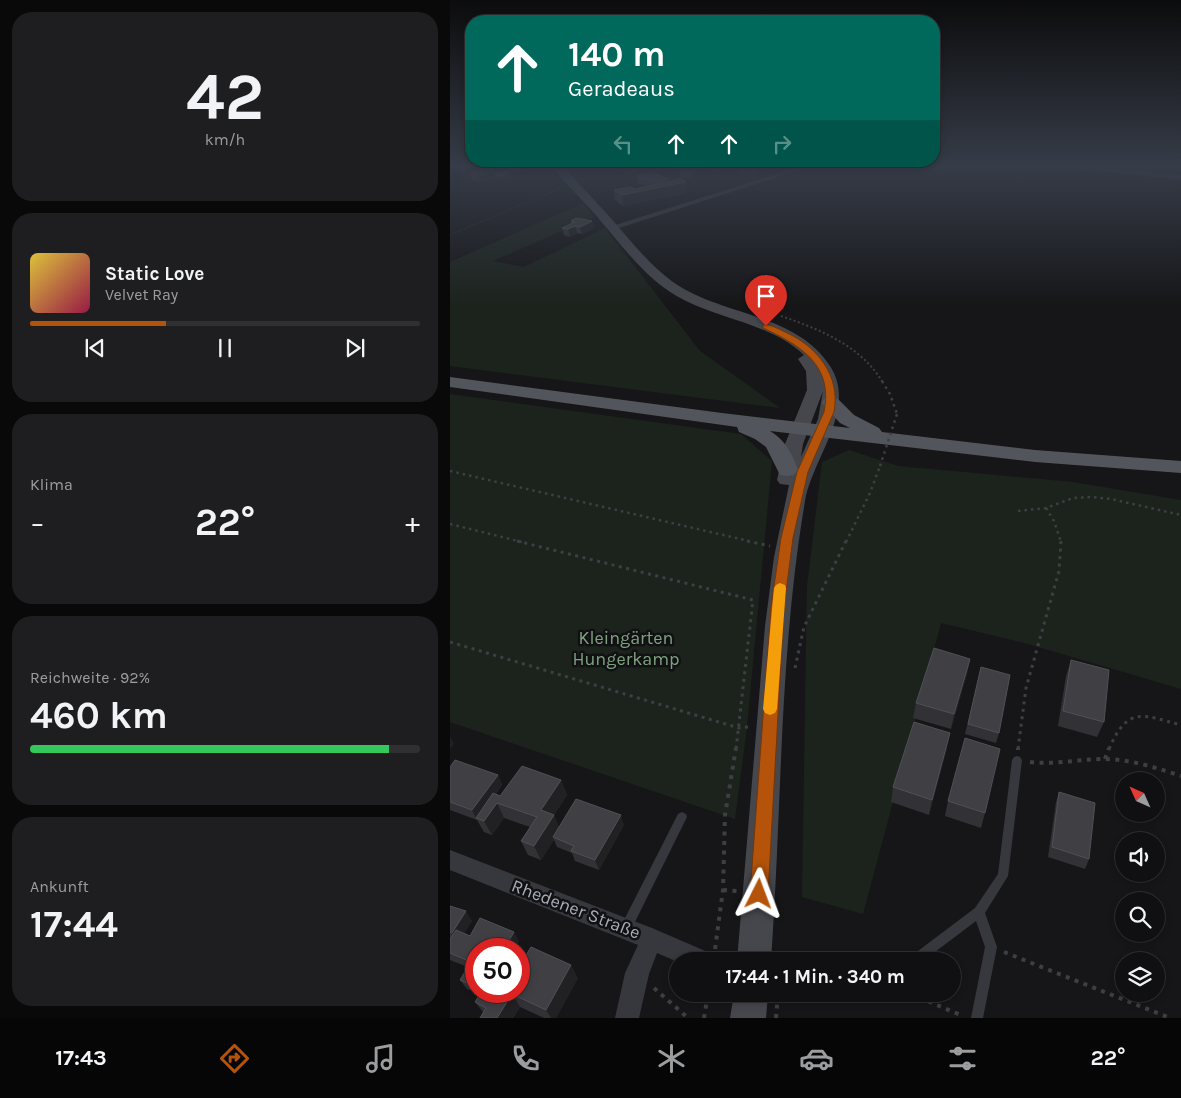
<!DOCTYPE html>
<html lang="de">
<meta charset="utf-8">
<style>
body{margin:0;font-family:Karla,sans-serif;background:#1e1e20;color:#f1f3f6;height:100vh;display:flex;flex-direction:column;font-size:19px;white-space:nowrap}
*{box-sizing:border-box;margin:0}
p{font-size:16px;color:#9c9d9f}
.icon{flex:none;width:28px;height:28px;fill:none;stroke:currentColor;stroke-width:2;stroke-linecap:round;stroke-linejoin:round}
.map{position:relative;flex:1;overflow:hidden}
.panel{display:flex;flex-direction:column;gap:12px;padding:12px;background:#09090a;width:450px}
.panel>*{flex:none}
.top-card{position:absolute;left:15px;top:15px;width:475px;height:152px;border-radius:20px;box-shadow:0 2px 8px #0003,0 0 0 1px #303032;background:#00695c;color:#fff;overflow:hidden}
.needle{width:32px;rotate:315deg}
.tools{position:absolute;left:665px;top:772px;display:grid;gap:10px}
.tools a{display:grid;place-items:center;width:50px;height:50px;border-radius:50%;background:#101012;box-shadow:0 2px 8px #0003,0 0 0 1px #303032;font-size:25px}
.speed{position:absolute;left:15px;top:938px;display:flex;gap:10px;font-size:25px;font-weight:700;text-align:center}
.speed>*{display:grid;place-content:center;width:65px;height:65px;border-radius:50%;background:#101012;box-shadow:0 2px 8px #0003,0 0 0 1px #303032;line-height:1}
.speed .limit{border:8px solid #d22;background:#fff;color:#111}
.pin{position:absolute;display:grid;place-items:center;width:42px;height:42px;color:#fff;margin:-51px -21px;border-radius:50% 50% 50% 0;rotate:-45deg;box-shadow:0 0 5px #0007}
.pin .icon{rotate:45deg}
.me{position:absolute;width:55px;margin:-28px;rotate:3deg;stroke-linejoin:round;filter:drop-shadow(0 0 4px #0008)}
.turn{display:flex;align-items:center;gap:18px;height:105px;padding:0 20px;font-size:22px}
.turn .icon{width:65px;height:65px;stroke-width:2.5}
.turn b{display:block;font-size:35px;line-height:42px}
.lanes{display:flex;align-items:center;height:48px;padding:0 20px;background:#0003;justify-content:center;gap:25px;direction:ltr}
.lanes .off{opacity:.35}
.big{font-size:38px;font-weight:700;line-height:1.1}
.panel .widget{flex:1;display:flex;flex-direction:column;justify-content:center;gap:8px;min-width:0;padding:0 18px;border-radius:20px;background:#1e1e20}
.panel .dial{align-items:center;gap:0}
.dial b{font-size:65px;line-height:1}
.song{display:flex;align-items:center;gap:15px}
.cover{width:60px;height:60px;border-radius:8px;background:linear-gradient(135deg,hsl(50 70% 55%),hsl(340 70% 35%))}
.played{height:5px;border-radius:2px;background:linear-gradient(90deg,#b45309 35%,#303032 35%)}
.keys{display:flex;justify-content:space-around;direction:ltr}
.heat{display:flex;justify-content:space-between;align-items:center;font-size:28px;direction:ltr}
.charge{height:8px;border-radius:4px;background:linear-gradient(90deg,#34c759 92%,#303032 0)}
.trip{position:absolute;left:219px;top:952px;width:292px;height:50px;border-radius:25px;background:#101012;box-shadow:0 2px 8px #0003,0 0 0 1px #303032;font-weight:700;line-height:50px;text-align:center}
.menu{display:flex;height:80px;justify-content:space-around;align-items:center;background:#060607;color:#9c9d9f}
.menu .icon{width:35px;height:35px}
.menu .on{color:#b45309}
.menu b{font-size:22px;color:#f1f3f6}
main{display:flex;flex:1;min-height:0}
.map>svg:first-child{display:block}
.green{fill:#1c231d}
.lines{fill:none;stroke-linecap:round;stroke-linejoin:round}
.path-far4{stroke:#3d3f44;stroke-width:1;stroke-dasharray:1 2;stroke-linecap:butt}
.path-far3{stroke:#3d3f44;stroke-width:2;stroke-dasharray:2 2.5;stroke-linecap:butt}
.path-far2{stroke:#3d3f44;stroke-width:2.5;stroke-dasharray:2.5 4;stroke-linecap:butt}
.path-far1{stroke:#3d3f44;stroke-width:3;stroke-dasharray:3 4.5;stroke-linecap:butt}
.path{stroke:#3d3f44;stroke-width:4;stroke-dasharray:4 5.5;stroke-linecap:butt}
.service{fill:#37383d;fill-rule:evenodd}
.minor{fill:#37383d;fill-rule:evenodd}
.secondary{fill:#45474d;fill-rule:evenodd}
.primary{fill:#53555c;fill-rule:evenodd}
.path-bridge{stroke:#3d3f44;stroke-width:2.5;stroke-dasharray:2.5 4;stroke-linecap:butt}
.wall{fill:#323236}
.shaded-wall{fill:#212124}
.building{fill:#3f3f44;stroke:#4f5156}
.route{fill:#b45309;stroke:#753606}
.slow{fill:#f59e0b}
.labels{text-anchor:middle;stroke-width:5;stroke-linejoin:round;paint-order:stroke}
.near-park-label{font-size:18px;fill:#7fa381;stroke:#111113}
.near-street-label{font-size:18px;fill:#a8adb8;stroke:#111113}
</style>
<main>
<section class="panel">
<div class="widget dial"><b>42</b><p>km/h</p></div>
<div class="widget">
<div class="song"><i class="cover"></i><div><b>Static Love</b><p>Velvet Ray</p></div></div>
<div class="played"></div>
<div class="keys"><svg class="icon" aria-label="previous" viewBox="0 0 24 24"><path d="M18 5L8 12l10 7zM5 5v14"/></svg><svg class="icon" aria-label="pause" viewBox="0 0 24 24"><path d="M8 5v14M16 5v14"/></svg><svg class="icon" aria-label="next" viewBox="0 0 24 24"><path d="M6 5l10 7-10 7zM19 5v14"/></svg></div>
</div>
<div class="widget"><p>Klima</p>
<div class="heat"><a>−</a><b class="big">22°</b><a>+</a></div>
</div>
<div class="widget"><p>Reichweite · 92%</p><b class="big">460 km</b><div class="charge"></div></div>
<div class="widget"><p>Ankunft</p><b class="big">17:44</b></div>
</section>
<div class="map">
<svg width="731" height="1018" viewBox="0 0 731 1018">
<rect width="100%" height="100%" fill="#161618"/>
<path class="green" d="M133,203L144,217L43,261L74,267L155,228L250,351L330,408L0,366V262Z
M0,394L291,434L322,461L297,727L285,819L0,722Z
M399,450L448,466L623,482L731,500V689L578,644L491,623L413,914L352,897L357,586L372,462Z"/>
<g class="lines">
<path class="path-far4" d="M134,177L170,168
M0,235L111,188"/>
<path class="path-far3" d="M331,316C369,329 412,346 433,383"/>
<path class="path-far2" d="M432,381L440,394L447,414
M0,471L303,542
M596,508L604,521L611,542
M568,511L596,508L623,498L641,497L661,499L731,515
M0,524L72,542
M396,542L420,493L430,466"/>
<path class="path-far1" d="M67,541L303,600L286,749
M297,541L320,546
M0,642L289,728L298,727
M345,668L354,627L396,541
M568,749L576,688L609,571L611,541
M659,749C678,705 693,715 731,725"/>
<path class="path" d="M568,750V748
M655,759L659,748
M580,762C605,765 629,759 654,759C680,759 707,768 731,776
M273,890L287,891
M265,949L273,890L275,815L286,748
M554,952L720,1018
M204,988L238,1018
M461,994L513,1016
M254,1018L258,994
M326,1018L328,994"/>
<path class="service" d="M567,756L570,757L572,760L558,876L535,913L547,947L533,1018H521L535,947L526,921L473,961H458L460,957L525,908L548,874L562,760L564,757Z
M232,812L236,814L237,817L180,932L176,934L172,932L170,928L172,924L228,814Z"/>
<path class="minor" d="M355,165H365L166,229L159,227Z
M597,165H621L731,175V179L600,167Z
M0,850L202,928L260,953L263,961L228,962L207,953L199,974L189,1018H165L175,973L188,945L0,870Z"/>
<path class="secondary" d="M101,165H111C130,184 148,204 166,224C184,245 201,266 223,282C271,316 346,313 380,366C408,409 362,458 355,501C329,653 332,808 321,961H287L315,626L324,557L339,485L330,484L327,480L335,444L357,390L356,371L348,359L354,355C321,324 273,320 234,300C196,281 172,245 144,213C130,197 114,182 101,165ZM373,391L368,419L351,457L353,444Z
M284,994H318L316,1018H280Z"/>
<path class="primary" d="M0,377L272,413L400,428L390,423L372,403L374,399L381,397L388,399L404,415L429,428L432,432L585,450L731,461V473L585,462L320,431C335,440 342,453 348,470L344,475L337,476L330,475L316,447L305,439L289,432L287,427L0,387Z"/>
<path class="path-bridge" d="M430,466L447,414"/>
</g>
<path class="wall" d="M65,165L80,169L73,172L58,171L57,168Z
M147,165H163L156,167Z
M168,165H189L190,171L179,174L168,170Z
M196,165H215L211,167H196Z
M233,165H246L242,168L233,167Z
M278,165V168L273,172L260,170V167Z
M284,165H303L301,166Z
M311,165H337L333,168L311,167Z
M306,169V173L291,174V170Z
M20,173H45L60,177L50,179L46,177L30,182L22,180Z
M230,173L247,174L241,178L230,177Z
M187,176L237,193L173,206L165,200L164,190L185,189L198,187L188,183Z
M121,221H142L144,228L132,234L127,233L120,237L114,235L112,228L121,224Z
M520,659L517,674L501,729L463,718L466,703Z
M621,660L654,722L647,737L608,726L616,676Z
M531,667L549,733L546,743L515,734Z
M497,748L479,815L441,802L443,787Z
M0,767L48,775L52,785L46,794L50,796L111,780L117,795L104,815L109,828L174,825L149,870L125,861L122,853L107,847L104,840L91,860L78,855L71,841L80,827L54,818L42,835L34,832L27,820L0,810Z
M609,792L639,859L635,869L598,857L606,802Z
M498,801L535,813L531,828L495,816Z
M0,906L22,921L14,933L20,936L69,941L26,949V991H69L128,978L106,1018H94L70,1007L63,1018H30L33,1012L25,1002L30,994L17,989L10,980L18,967L0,960Z"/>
<path class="shaded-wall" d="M155,165H163L156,167Z
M186,165H189L190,171L179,174L178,167Z
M241,165H246L242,168Z
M278,165V168L273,172V168Z
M79,166L80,169L73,172L72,168Z
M44,170L46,177L30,182L28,175Z
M246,170L247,174L241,178L240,175Z
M59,174L60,177L50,179L49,176Z
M219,179L220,183L236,182L237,193L173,206L172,195L206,188V183Z
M142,221L144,228L132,234L130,227Z
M125,226L127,233L120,237L118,229Z
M520,659L517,674L501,729L504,714Z
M500,733L497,748L479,815L482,800Z
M0,736L4,744L0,749Z
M48,775L52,785L28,818H26L27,820L22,810Z
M111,780L117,795L97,825L91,810Z
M47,803L54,818L42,835L34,821Z
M104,815L110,830L103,837L104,840L91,860L84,846Z
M171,815L174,825L149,870L145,860Z
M16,911L22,921L9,942L2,933Z
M64,932L69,941L65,949H54Z
M121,965L128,978L106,1018H101L96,1010Z
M62,994L70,1007L63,1018H47Z"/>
<path class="building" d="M65,165H75L79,166L72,168H57Z
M172,165H186L178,167Z
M263,165H277L273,168L260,167Z
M294,167L306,169L291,170Z
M36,168L44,170L28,175L20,173Z
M236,169L246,170L240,175L230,173Z
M51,171H56L59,174L49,176L45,174V173Z
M201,172L219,179L206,183L187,176Z
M231,179L236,182L172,195L164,190L181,187L185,189Z
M126,218L142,221L130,227L125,226L118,229L112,228L125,222L121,221Z
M484,648L520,659L504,714L466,703Z
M621,660L659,670L654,722L613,711Z
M531,667L560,675L549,733L518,724Z
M464,722L500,733L482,800L443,787Z
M515,738L550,749L535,813L498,801Z
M5,760L48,775L22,810L0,802V767Z
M72,766L111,780L91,810L104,815L84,846L71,841L87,817L47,803L34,821L26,818L43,793L50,796Z
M609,792L645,803L639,859L602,847Z
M126,799L171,815L145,860L121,851L124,846L103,837Z
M0,906L16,911L2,933L0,932Z
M30,918L64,932L54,949H26V987L10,980L21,962L0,953V939L6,930L20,936Z
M81,947L121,965L96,1010L62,994L47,1018H30L36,1008L25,1002L32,991H69V967Z"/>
<linearGradient id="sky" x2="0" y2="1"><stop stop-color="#0c0c0d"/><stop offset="0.54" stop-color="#363c48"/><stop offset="1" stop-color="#363c48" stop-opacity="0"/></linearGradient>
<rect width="731" height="307" fill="url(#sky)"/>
<path class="route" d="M313,325C321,324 328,329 335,332C367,346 391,376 384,412L358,472L343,538L334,607L318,894L315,900L309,903L302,900L300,894L321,607L331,538L347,472L374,412C384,365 350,345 313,328Z"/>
<path class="slow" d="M330,583L335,585L336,588L327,709L325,713L320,715L315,713L313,709L324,588L326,585Z"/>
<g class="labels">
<g class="near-park-label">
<text x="176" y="644">Kleingärten<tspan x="176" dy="21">Hungerkamp</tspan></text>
</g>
<g class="near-street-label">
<text transform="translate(126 909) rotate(21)" y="6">Rhedener Straße</text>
</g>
</g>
</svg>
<div class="tools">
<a><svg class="needle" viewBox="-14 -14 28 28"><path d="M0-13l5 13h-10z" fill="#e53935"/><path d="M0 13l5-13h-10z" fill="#9c9d9f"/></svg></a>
<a><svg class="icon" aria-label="sound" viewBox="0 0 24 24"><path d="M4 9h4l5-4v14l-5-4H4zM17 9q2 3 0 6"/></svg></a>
<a><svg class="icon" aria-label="search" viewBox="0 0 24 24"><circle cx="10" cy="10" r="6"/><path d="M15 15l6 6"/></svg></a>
<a><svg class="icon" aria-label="layers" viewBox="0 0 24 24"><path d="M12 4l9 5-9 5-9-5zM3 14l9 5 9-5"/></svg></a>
</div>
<div class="speed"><div class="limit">50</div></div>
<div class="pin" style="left:316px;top:326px;background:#d93025"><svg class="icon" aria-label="arrive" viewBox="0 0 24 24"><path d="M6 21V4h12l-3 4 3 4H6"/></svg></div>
<svg class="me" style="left:309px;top:894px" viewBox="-20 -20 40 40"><path d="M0-17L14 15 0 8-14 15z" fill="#b45309" stroke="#fff" stroke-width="4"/></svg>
<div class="trip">17:44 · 1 Min. · 340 m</div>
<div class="top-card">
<div class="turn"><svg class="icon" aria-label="ahead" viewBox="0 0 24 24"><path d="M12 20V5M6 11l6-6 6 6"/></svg><div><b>140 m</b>Geradeaus</div></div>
<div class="lanes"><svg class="icon off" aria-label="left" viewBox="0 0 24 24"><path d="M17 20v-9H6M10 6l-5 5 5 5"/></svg><svg class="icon" aria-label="ahead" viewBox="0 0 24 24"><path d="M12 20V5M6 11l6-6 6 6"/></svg><svg class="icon" aria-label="ahead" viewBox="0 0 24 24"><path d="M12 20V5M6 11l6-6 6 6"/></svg><svg class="icon off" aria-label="right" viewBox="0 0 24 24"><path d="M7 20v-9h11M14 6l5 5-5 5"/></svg></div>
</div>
</div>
</main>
<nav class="menu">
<b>17:43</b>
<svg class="icon on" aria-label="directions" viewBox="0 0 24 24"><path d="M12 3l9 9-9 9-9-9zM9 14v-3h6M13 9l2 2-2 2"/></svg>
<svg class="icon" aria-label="music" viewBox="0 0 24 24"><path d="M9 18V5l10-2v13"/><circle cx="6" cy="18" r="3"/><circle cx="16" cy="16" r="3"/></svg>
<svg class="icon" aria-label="phone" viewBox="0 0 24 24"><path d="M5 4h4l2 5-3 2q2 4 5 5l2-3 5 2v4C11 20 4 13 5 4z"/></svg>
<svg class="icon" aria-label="climate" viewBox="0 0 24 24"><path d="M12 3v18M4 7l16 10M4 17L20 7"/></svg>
<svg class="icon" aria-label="car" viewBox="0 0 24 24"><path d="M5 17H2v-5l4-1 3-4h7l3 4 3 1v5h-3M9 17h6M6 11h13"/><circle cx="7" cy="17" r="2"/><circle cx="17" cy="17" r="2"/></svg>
<svg class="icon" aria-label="filters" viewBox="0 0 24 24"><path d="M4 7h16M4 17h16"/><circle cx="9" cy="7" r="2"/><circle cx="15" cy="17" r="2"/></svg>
<b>22°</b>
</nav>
